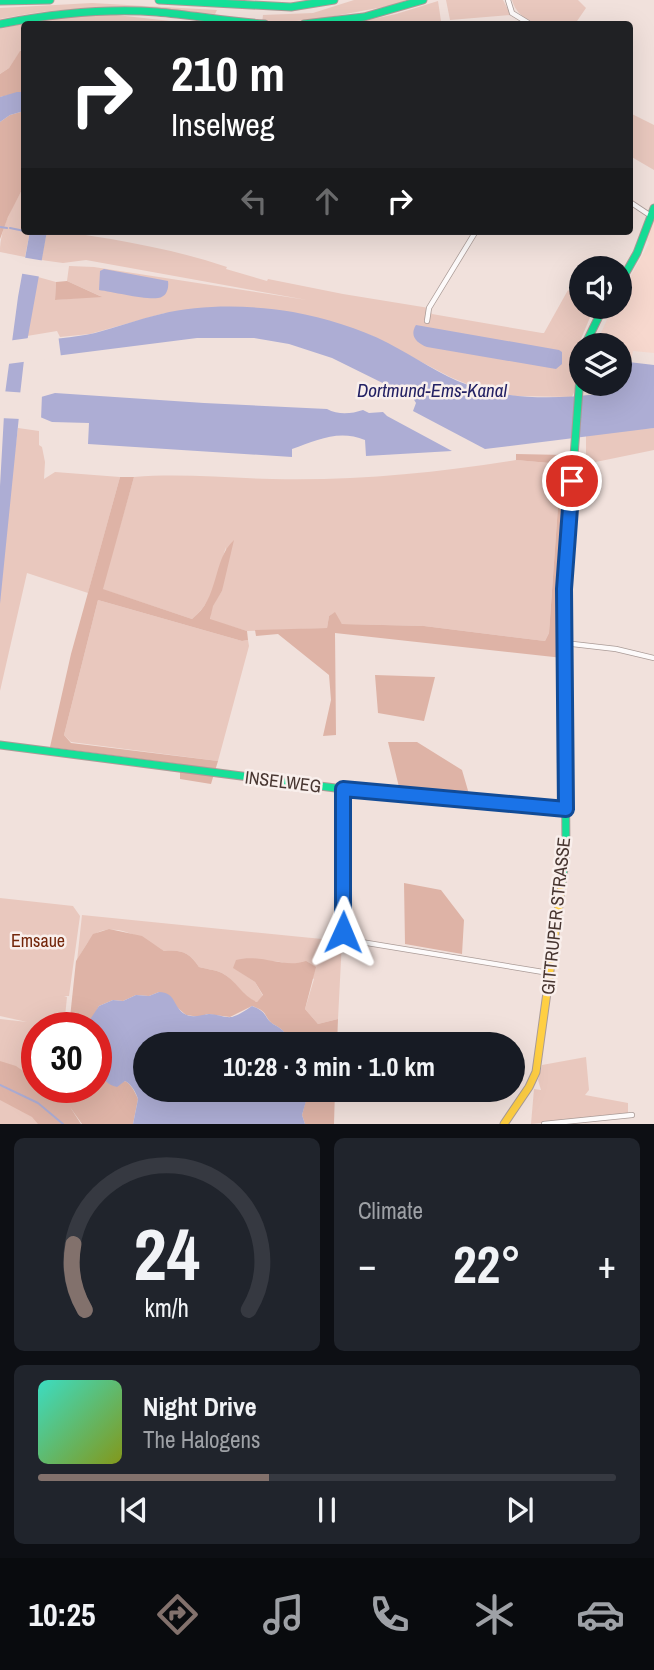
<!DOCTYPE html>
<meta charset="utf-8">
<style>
body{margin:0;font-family:"Archivo Narrow",sans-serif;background:#20242c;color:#f1f3f6;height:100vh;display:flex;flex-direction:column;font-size:26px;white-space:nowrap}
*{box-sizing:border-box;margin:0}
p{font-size:23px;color:#9ea1a6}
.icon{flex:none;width:38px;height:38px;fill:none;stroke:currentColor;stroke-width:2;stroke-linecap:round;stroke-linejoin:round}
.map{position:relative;height:1124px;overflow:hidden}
.side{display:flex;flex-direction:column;gap:14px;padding:14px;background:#0d0f14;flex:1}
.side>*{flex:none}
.hud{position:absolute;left:21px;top:21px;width:612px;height:214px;border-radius:7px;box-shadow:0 7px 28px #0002;background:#202124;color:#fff;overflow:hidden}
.fabs{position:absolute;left:569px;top:256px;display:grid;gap:14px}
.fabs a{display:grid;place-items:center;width:63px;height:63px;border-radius:50%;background:#171b24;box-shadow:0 7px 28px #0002;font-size:35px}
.speed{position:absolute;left:21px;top:1012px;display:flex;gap:14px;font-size:35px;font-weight:700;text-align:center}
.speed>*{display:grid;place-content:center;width:91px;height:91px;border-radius:50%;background:#171b24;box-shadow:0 7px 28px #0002;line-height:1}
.speed .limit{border:10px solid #d22;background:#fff;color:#111}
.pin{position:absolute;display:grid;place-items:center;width:60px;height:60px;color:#fff;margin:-30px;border:4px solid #fff;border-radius:50%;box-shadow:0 2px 7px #0007}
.me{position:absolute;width:77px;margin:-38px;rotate:1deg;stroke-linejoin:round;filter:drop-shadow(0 0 5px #0008)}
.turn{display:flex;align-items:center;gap:24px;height:147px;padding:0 35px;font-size:32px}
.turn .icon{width:91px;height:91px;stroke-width:2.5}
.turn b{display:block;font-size:49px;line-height:60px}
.lanes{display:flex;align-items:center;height:66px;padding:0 35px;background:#0003;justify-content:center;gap:35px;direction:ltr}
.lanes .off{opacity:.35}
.big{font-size:52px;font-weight:700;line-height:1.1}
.side .card{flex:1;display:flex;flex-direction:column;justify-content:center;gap:10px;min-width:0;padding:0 24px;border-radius:10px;background:#20242c}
.side .dial{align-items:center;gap:0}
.dial svg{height:182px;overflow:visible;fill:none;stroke:#363941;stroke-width:7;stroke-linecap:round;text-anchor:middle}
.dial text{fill:#f1f3f6;stroke:none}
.song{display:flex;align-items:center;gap:21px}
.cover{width:84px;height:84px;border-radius:10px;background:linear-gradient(135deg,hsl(170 70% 55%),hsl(70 70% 35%))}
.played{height:7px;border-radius:4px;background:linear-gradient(90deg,#82716c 40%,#363941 40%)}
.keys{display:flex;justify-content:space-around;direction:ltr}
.heat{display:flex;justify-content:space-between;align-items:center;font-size:38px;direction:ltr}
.side .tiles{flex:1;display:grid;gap:14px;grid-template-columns:1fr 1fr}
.card:last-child{grid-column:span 2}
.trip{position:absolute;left:133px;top:1032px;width:392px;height:70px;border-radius:35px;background:#171b24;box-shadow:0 7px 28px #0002;font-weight:700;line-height:70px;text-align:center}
.tab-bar{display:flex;height:112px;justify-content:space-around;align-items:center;background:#090b0e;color:#9ea1a6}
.tab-bar .icon{width:49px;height:49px}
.tab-bar .current{color:#82716c}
.tab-bar b{font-size:32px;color:#f1f3f6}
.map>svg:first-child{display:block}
.built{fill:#f7d8ce}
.green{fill:#e9c8be}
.forest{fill:#deb3a6}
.water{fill:#adadd4}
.pier{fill:#f1e1dc}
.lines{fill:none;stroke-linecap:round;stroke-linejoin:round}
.stream{stroke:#adadd4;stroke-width:2}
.street-casing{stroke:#aa9b97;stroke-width:6}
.fast-casing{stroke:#aa9b97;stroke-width:9}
.slow-casing{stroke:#aa9b97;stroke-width:9}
.street{stroke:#fdfafa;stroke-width:4.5}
.fast{stroke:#16e098;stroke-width:7}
.slow{stroke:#ffcf43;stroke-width:7}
.route-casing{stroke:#114b97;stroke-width:18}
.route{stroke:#1a73e8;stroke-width:12}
.labels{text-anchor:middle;stroke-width:5;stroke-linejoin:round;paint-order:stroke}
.street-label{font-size:18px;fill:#473530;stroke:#f9efec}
.park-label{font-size:18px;fill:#73260a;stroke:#f9efec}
.water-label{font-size:19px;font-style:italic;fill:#232164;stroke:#f9efec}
</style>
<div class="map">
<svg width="654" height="1124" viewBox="0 0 654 1124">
<rect width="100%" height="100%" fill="#f1e1dc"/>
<path class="built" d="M654,219V353L633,351L631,362L620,361V345H597V342L613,306H620V296L649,243L646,239Z"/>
<path class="green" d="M354,0H406L394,5L313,20L262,23L263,15L313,13Z
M446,0H503L511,15L450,20Z
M512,0H578L586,8L575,24C552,25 520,28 512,0Z
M438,1L441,21L425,24H350L396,14Z
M92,3L217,10L215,14C140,6 74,4 0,19V8Z
M107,14L198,24H24V51L20,52L9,68L0,74V29L44,19Z
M630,113L654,125V170L630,156Z
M24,186V231H30L25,257L0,252C0,227 13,207 24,186Z
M47,231C69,231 89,236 111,239C150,246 189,254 227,267L226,269L267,281L268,279L343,294L429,308L432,314L542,333H544L568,290L581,299V306L594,308L578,346L581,351C578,366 578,386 572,397L515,396L479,389L450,377L370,335L315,317L165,313L90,334L60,337L57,331L27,336L38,277L56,282L55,300L100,296L67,281L69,266L94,267L307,300L86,260L63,263L41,260Z
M18,428L39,431V445L42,447L45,462L44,479L55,472L120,477L88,593L27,573L0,691V565Z
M654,428V450L586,464V434Z
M516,460L561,464L549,633L545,641L424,626L342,624L334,613L329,616L327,628L247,631L210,620L212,606L222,591L226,547C218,572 214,602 192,619L102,589L134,477C180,473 226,478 272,479C354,481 435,473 516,460Z
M98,600L242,641L248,640L249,646L218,761L71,742L64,735Z
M0,898L73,906L80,916L69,996H64L67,997L64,1027H37V1087H57L51,1095L73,1112L78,1124H0V1019L27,1022L0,1016Z
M82,915L342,941L338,1019L318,1024L305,1009L314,979C277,956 275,958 234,968L255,982L263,996L257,1002C243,998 236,980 222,973C216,970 206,969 199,967C190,953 181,949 164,951C148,940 109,918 92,937C86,944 81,953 77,961Z
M586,1057L589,1090L585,1095L628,1103V1114L531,1124L534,1089L541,1090L538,1080L542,1065Z"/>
<path class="forest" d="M20,51H24V92L0,97V74L9,68Z
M24,111V186L8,217L0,239V122L10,115Z
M67,281L102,297L55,300L56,282Z
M516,454L565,455L571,461L563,658L335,633L336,735L323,736L331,700L329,675L278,634L256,636L255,630L327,628L329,616L335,612L342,624L424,626L545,641L549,633L561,464L516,460Z
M120,477H134L103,589L192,619C220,598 212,560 234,540L222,591L213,606L210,619L247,631L248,640L242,641L98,600L64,735L71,743L218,761L211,784L180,779V764L50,747L71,654Z
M375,675L435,677L424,721L378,713Z
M388,742H417L462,770L469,794L399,787Z
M404,883L441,890L464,920L462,954L405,944Z
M109,929L142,936L164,951C181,949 190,953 199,967C206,969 216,970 222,973C236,980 243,997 257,1002L263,995L255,982L233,968L236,960C261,953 283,969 306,961L316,967L305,1009L318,1024L338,1019L337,1045H290C285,1031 285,1031 273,1024C263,1017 270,1012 252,1006L230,1017L207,1014L200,1017L186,1015L159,992L149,996L136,995L123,1001L113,1000L99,1006L88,1027H69L76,961L93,934Z
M0,1061L16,1066L37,1081V1087H44L63,1099V1087H96V1061L100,1068L121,1083L125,1081C131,1084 135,1092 138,1099L133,1124H82L70,1107L81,1124H38L32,1117L0,1100Z
M304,1090H335L334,1124H305L302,1115L307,1096Z"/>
<path class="water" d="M17,92H24V111L10,115L0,122V97Z
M30,231H47L27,342C49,339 73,338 95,333C117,327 139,319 161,314C204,304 250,305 293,312C325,318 359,328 388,343C415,357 440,375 468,385C510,400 555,399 599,394L602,390L598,383H620V361L654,365V428L485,449L413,411L416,403L413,398L332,358L289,344L254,338H197L24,360L20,395L41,397L55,393L204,403L327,409C338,415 351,414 363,410L369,413L383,412L387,416L452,451L366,456L365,440C339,429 317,440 292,449V457L88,444L89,423L52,422L40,417L19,416L0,604V486L4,415L0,394H5L18,297Z
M104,269L168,281C169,288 167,297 158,298C146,300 113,292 99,290L100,271Z
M416,325L559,350L562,352V364L556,369L427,347C417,343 409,336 416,325Z
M159,992C176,993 172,1004 183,1013C191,1019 201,1015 209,1014C217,1014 224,1018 232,1017C239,1015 246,1010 252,1006C269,1013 263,1017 273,1024C285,1031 285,1031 290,1045H145V1090H304L308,1094L302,1115L305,1124H133L138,1099C136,1092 131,1084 125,1081L117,1087C92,1081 96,1047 96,1027H88L87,1024L99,1006L113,1000L123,1001L136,995L149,996Z"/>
<path class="pier" d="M21,257L45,261L42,277L18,273Z
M58,334L61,357L0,365V342Z
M0,391L42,394L41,420L0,418Z"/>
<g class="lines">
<path class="stream" d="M0,227L7,228
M10,228L29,232
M0,1085L38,1103L63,1124"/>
<g class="street-casing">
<path id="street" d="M508,0L512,13L530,24
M630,202L651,216
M427,321L429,308L476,231
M564,643L616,649L654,658
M343,789V939L549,973
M544,1124L632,1115"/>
</g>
<g class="fast-casing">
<path id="fast" d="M159,0L291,7L334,0
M0,1L50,0
M0,24C52,14 104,8 157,12C193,15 229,22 265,24
M304,24L364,17L423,0
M620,283L637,253L654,208
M585,345L604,306
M0,745L343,789L478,801
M562,884L566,852L564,589L581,363"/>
</g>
<g class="slow-casing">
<path id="slow" d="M478,801L566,809
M504,1124L529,1087L536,1072L562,884"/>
</g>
<use href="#street" class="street"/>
<use href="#fast" class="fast"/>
<use href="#slow" class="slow"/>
</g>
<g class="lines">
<g class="route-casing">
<path id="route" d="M343,932V789L566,809L564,589L572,481"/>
</g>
<use href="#route" class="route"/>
</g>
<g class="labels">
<g class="street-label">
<text transform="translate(283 782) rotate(7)" y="6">INSELWEG</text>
<text transform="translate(556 916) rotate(-84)" y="6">GITTRUPER STRASSE</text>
</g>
<g class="park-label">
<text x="38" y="947">Emsaue</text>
</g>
<g class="water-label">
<text x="432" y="397">Dortmund-Ems-Kanal</text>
</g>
</g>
</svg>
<div class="fabs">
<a><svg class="icon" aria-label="sound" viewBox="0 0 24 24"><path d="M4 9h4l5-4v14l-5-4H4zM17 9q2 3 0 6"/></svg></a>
<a><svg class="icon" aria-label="layers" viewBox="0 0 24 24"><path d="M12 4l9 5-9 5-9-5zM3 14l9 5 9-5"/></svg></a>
</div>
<div class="speed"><div class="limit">30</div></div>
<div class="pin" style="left:572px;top:481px;background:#d93025"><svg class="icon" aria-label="arrive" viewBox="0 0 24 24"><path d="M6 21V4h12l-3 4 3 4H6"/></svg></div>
<svg class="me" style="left:343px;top:932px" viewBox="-20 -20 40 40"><path d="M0-17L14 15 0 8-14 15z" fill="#1a73e8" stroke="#fff" stroke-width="4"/></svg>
<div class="trip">10:28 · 3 min · 1.0 km</div>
<div class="hud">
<div class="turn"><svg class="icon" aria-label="right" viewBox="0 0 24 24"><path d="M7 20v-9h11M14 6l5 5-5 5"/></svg><div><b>210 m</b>Inselweg</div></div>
<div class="lanes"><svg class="icon off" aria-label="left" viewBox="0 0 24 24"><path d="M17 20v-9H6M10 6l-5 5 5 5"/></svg><svg class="icon off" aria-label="ahead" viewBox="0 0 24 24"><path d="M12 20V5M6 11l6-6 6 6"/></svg><svg class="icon" aria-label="right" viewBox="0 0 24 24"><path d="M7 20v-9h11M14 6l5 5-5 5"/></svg></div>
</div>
</div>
<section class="side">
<div class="tiles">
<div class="card dial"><svg viewBox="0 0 100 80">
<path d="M14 69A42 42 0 1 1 86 69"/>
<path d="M14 69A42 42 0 0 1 9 40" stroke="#82716c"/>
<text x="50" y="56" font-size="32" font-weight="700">24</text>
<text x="50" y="72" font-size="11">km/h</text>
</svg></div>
<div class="card"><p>Climate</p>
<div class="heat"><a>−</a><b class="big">22°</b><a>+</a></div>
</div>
<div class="card">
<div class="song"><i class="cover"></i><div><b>Night Drive</b><p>The Halogens</p></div></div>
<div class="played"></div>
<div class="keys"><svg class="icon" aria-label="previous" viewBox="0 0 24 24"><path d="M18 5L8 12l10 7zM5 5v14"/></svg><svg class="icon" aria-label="pause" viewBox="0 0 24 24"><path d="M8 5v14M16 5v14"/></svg><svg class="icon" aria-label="next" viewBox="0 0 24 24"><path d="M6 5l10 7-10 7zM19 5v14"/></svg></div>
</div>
</div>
</section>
<nav class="tab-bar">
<b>10:25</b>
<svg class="icon current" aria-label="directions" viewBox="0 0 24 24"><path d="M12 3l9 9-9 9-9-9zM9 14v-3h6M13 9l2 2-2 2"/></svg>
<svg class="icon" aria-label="music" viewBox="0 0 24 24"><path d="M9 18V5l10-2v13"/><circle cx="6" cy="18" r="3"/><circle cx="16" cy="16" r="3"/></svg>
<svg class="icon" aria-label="phone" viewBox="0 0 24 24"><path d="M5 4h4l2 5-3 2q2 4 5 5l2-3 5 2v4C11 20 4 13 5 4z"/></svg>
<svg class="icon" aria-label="climate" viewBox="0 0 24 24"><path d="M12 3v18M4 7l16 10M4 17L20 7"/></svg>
<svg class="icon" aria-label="car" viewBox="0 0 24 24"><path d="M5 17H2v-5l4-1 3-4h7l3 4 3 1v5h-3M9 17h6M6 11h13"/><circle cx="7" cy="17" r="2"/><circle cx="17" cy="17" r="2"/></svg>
</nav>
